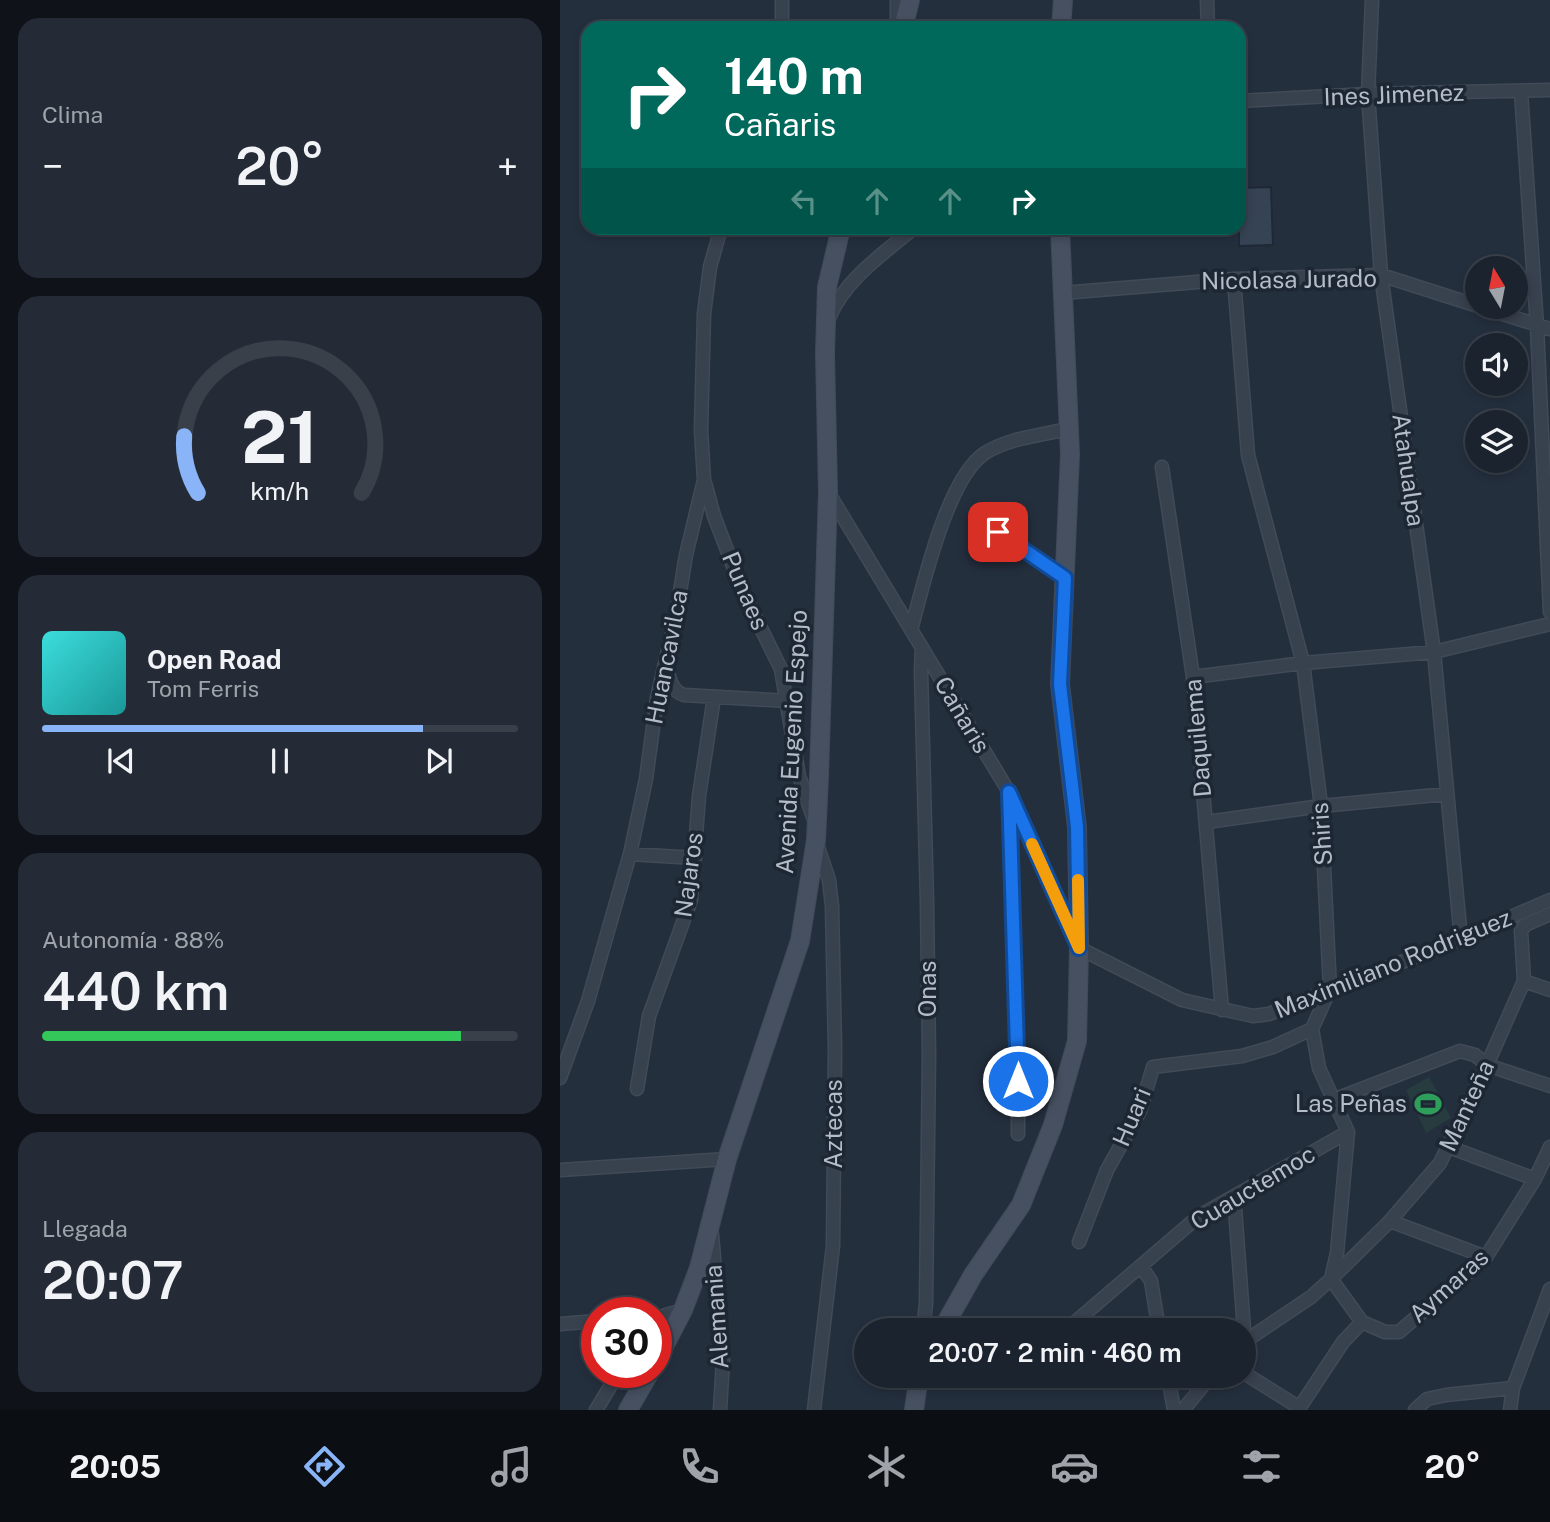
<!DOCTYPE html>
<html lang="es">
<meta charset="utf-8">
<style>
body{margin:0;font-family:"Public Sans",sans-serif;background:#242b36;color:#f1f3f6;height:100vh;display:flex;flex-direction:column;font-size:26px;white-space:nowrap}
*{box-sizing:border-box;margin:0}
p{font-size:23px;color:#a0a4aa}
.icon{flex:none;width:38px;height:38px;fill:none;stroke:currentColor;stroke-width:2;stroke-linecap:round;stroke-linejoin:round}
.map{position:relative;flex:1;overflow:hidden}
.sheet{display:flex;flex-direction:column;gap:18px;padding:18px;background:#0f1319;width:560px}
.sheet>*{flex:none}
.top-card{position:absolute;left:21px;top:21px;width:665px;height:214px;border-radius:21px;box-shadow:0 4px 10px #0003,0 0 0 2px #39404a;background:#00695c;color:#fff;overflow:hidden}
.needle{width:46px;rotate:350deg}
.fabs{position:absolute;left:905px;top:256px;display:grid;gap:14px}
.fabs a{display:grid;place-items:center;width:63px;height:63px;border-radius:50%;background:#1b232e;box-shadow:0 4px 10px #0003,0 0 0 2px #39404a;font-size:35px}
.speed{position:absolute;left:21px;top:1297px;display:flex;gap:14px;font-size:35px;font-weight:700;text-align:center}
.speed>*{display:grid;place-content:center;width:91px;height:91px;border-radius:50%;background:#1b232e;box-shadow:0 4px 10px #0003,0 0 0 2px #39404a;line-height:1}
.speed .limit{border:10px solid #d22;background:#fff;color:#111}
.pin{position:absolute;display:grid;place-items:center;width:60px;height:60px;color:#fff;margin:-30px;border-radius:14px;box-shadow:0 4px 10px #0006}
.me{position:absolute;width:77px;margin:-38px;rotate:0deg;stroke-linejoin:round;filter:drop-shadow(0 0 5px #0008)}
.turn{display:flex;align-items:center;gap:24px;height:147px;padding:0 28px;font-size:32px}
.turn .icon{width:91px;height:91px;stroke-width:2.5}
.turn b{display:block;font-size:49px;line-height:60px}
.lanes{display:flex;align-items:center;height:66px;padding:0 28px;background:#0003;justify-content:center;gap:35px;direction:ltr}
.lanes .off{opacity:.35}
.big{font-size:52px;font-weight:600;line-height:1.1}
.sheet .widget{flex:1;display:flex;flex-direction:column;justify-content:center;gap:10px;min-width:0;padding:0 24px;border-radius:21px;background:#242b36}
.sheet .dial{align-items:center;gap:0}
.dial svg{height:182px;overflow:visible;fill:none;stroke:#39404a;stroke-width:7;stroke-linecap:round;text-anchor:middle}
.dial text{fill:#f1f3f6;stroke:none}
.song{display:flex;align-items:center;gap:21px}
.cover{width:84px;height:84px;border-radius:10px;background:linear-gradient(135deg,hsl(180 70% 55%),hsl(180 70% 35%))}
.played{height:7px;border-radius:4px;background:linear-gradient(90deg,#8ab4f8 80%,#39404a 80%)}
.keys{display:flex;justify-content:space-around;direction:ltr}
.heat{display:flex;justify-content:space-between;align-items:center;font-size:38px;direction:ltr}
.charge{height:10px;border-radius:5px;background:linear-gradient(90deg,#34c759 88%,#39404a 0)}
.trip{position:absolute;left:294px;top:1318px;width:402px;height:70px;border-radius:35px;background:#1b232e;box-shadow:0 4px 10px #0003,0 0 0 2px #39404a;font-weight:600;line-height:70px;text-align:center}
.tabs{display:flex;height:112px;justify-content:space-around;align-items:center;background:#0b0e12;color:#a0a4aa}
.tabs .icon{width:49px;height:49px}
.tabs .active{color:#8ab4f8}
.tabs b{font-size:32px;color:#f1f3f6}
main{display:flex;flex:1;min-height:0}
.map>svg:first-child{display:block}
.park{fill:#263c3f}
.building{fill:#364354;stroke:#1f2835;stroke-width:2}
.lines{fill:none;stroke-linecap:round;stroke-linejoin:round}
.minor-casing{stroke:#414a57;stroke-width:15}
.secondary-casing{stroke:#414a57;stroke-width:20}
.minor{stroke:#38414e;stroke-width:12}
.secondary{stroke:#465061;stroke-width:18}
.route-casing{stroke:#114b97;stroke-width:18}
.route{stroke:#1a73e8;stroke-width:12}
.slow{stroke:#f59e0b;stroke-width:12}
.labels{text-anchor:middle;stroke-width:7;stroke-linejoin:round;paint-order:stroke}
.street-label{font-size:24px;fill:#b4bcc9;stroke:#1d2633}
.poi-label{font-size:24px;fill:#b4bcc9;stroke:#1d2633;text-anchor:end}
</style>
<main>
<section class="sheet">
<div class="widget"><p>Clima</p>
<div class="heat"><a>−</a><b class="big">20°</b><a>+</a></div>
</div>
<div class="widget dial"><svg viewBox="0 0 100 80">
<path d="M14 69A42 42 0 1 1 86 69"/>
<path d="M14 69A42 42 0 0 1 8 44" stroke="#8ab4f8"/>
<text x="50" y="56" font-size="32" font-weight="700">21</text>
<text x="50" y="72" font-size="11">km/h</text>
</svg></div>
<div class="widget">
<div class="song"><i class="cover"></i><div><b>Open Road</b><p>Tom Ferris</p></div></div>
<div class="played"></div>
<div class="keys"><svg class="icon" aria-label="previous" viewBox="0 0 24 24"><path d="M18 5L8 12l10 7zM5 5v14"/></svg><svg class="icon" aria-label="pause" viewBox="0 0 24 24"><path d="M8 5v14M16 5v14"/></svg><svg class="icon" aria-label="next" viewBox="0 0 24 24"><path d="M6 5l10 7-10 7zM19 5v14"/></svg></div>
</div>
<div class="widget"><p>Autonomía · 88%</p><b class="big">440 km</b><div class="charge"></div></div>
<div class="widget"><p>Llegada</p><b class="big">20:07</b></div>
</section>
<div class="map">
<svg width="990" height="1410" viewBox="0 0 990 1410">
<rect width="100%" height="100%" fill="#242f3e"/>
<path class="park" d="M869,1077L891,1118L866,1133L846,1090Z"/>
<path class="building" d="M711,187L713,245L679,246V188Z"/>
<g class="lines">
<g class="minor-casing">
<path id="minor" d="M222,0V28
M337,0V28
M647,0L648,28
M812,0L808,94L821,275L874,652L901,939
M961,92L977,326L990,612
M679,101L808,94L990,90
M674,279L688,455L743,663L761,806L770,989L752,1029L759,1068L788,1132L777,1253L771,1279
M502,293L674,279L821,275L990,329
M269,318C285,279 323,254 354,228
M602,467L633,677L662,1010
M145,483L154,516L183,592L221,669L239,776L253,817
M268,492L449,792L519,948L622,1000L693,1016L709,1014L901,939L990,900
M438,532L505,578
M351,630C363,586 387,478 425,453C449,438 481,435 508,429
M362,648L361,671L367,902L369,1055L366,1304L363,1330
M106,663C109,675 110,691 124,695L228,701
M633,677L743,663L874,652L990,624
M449,800L458,1055V1134
M647,822L761,806L887,794
M70,854L135,858
M964,981L990,990
M0,1078L28,1001L70,854L86,779L97,698L116,616L126,555L144,480L141,430L144,314L150,267L161,228
M77,1089L89,1016L131,900L139,796L154,697
M773,1100L900,1051L915,1055L927,1065L990,1086
M889,1147L975,1179
M0,1170L167,1159
M670,1199L675,1208L684,1330
M830,1221L926,1257
M152,1235L163,1360L160,1410
M519,1242L547,1170L580,1111L593,1067L682,1056L713,1047L752,1029
M581,1266L591,1281L599,1330
M771,1279L802,1322
M96,1318L123,1310
M0,1324L37,1321
M506,1330L639,1216L788,1132
M684,1342L751,1297L771,1279L830,1221L880,1163L927,1065L964,981L961,931L965,925L990,914
M684,1373L740,1408
M608,1376L614,1410
M36,1410L59,1372
M254,1410L273,1246L275,1048L272,906L269,880L257,844
M623,1410L651,1376
M738,1410L783,1342L802,1322L825,1332H839L926,1257L975,1179L990,1147
M855,1410L867,1399L886,1395L953,1388
M950,1410L953,1388L990,1289"/>
</g>
<g class="secondary-casing">
<path id="secondary" d="M343,28L350,0
M501,28L503,0
M382,1330L413,1275L461,1205L493,1125L517,1041L519,948L517,827L500,684L510,454L500,228
M96,1362L123,1310L139,1268L167,1159L240,941L256,840L259,776L268,492L265,353L267,287L281,228
M68,1410L90,1372
M354,1410L359,1376"/>
</g>
<use href="#minor" class="minor"/>
<use href="#secondary" class="secondary"/>
</g>
<g class="lines">
<g class="route-casing">
<path id="route" d="M438,532L505,578L500,684L517,827L519,948L449,792L458,1081"/>
</g>
<use href="#route" class="route"/>
<path class="slow" d="M472,844L519,948L518,880"/>
</g>
<defs>
<g id="stadium-bare" transform="scale(2.1)"><path d="M0-5a6.5 5 0 1 0 0 10a6.5 5 0 1 0 0-10ZM-3.5-1.8h7v3.6h-7Z" fill="#2e9e5b" stroke="#1d2633" stroke-width="2.5" paint-order="stroke"/></g>
</defs>
<g fill-rule="evenodd">
<use href="#stadium-bare" x="868" y="1104"/>
</g>
<g class="labels">
<g class="street-label">
<text transform="translate(834 95) rotate(-2)" y="8">Ines Jimenez</text>
<text transform="translate(729 280) rotate(-1)" y="8">Nicolasa Jurado</text>
<text transform="translate(848 470) rotate(82)" y="8">Atahualpa</text>
<text transform="translate(185 591) rotate(67)" y="8">Punaes</text>
<text transform="translate(107 657) rotate(-79)" y="8">Huancavilca</text>
<text transform="translate(402 715) rotate(59)" y="8">Cañaris</text>
<text transform="translate(638 738) rotate(-95)" y="8">Daquilema</text>
<text transform="translate(232 742) rotate(-87)" y="8">Avenida Eugenio Espejo</text>
<text transform="translate(762 834) rotate(-94)" y="8">Shiris</text>
<text transform="translate(129 875) rotate(-82)" y="8">Najaros</text>
<text transform="translate(833 964) rotate(-22)" y="8">Maximiliano Rodriguez</text>
<text transform="translate(368 989) rotate(-90)" y="8">Onas</text>
<text transform="translate(907 1106) rotate(-65)" y="8">Manteña</text>
<text transform="translate(572 1117) rotate(-67)" y="8">Huari</text>
<text transform="translate(274 1124) rotate(-90)" y="8">Aztecas</text>
<text transform="translate(693 1188) rotate(-31)" y="8">Cuauctemoc</text>
<text transform="translate(889 1286) rotate(-42)" y="8">Aymaras</text>
<text transform="translate(157 1317) rotate(-94)" y="8">Alemania</text>
</g>
<g class="poi-label">
<text x="847" y="1112">Las Peñas</text>
</g>
</g>
</svg>
<div class="fabs">
<a><svg class="needle" viewBox="-14 -14 28 28"><path d="M0-13l5 13h-10z" fill="#e53935"/><path d="M0 13l5-13h-10z" fill="#a0a4aa"/></svg></a>
<a><svg class="icon" aria-label="sound" viewBox="0 0 24 24"><path d="M4 9h4l5-4v14l-5-4H4zM17 9q2 3 0 6"/></svg></a>
<a><svg class="icon" aria-label="layers" viewBox="0 0 24 24"><path d="M12 4l9 5-9 5-9-5zM3 14l9 5 9-5"/></svg></a>
</div>
<div class="speed"><div class="limit">30</div></div>
<div class="pin" style="left:438px;top:532px;background:#d93025"><svg class="icon" aria-label="arrive" viewBox="0 0 24 24"><path d="M6 21V4h12l-3 4 3 4H6"/></svg></div>
<svg class="me" style="left:458px;top:1081px" viewBox="-20 -20 40 40"><circle r="17" fill="#1a73e8" stroke="#fff" stroke-width="3"/><path d="M0-11L8 9 0 5-8 9z" fill="#fff"/></svg>
<div class="trip">20:07 · 2 min · 460 m</div>
<div class="top-card">
<div class="turn"><svg class="icon" aria-label="right" viewBox="0 0 24 24"><path d="M7 20v-9h11M14 6l5 5-5 5"/></svg><div><b>140 m</b>Cañaris</div></div>
<div class="lanes"><svg class="icon off" aria-label="left" viewBox="0 0 24 24"><path d="M17 20v-9H6M10 6l-5 5 5 5"/></svg><svg class="icon off" aria-label="ahead" viewBox="0 0 24 24"><path d="M12 20V5M6 11l6-6 6 6"/></svg><svg class="icon off" aria-label="ahead" viewBox="0 0 24 24"><path d="M12 20V5M6 11l6-6 6 6"/></svg><svg class="icon" aria-label="right" viewBox="0 0 24 24"><path d="M7 20v-9h11M14 6l5 5-5 5"/></svg></div>
</div>
</div>
</main>
<nav class="tabs">
<b>20:05</b>
<svg class="icon active" aria-label="directions" viewBox="0 0 24 24"><path d="M12 3l9 9-9 9-9-9zM9 14v-3h6M13 9l2 2-2 2"/></svg>
<svg class="icon" aria-label="music" viewBox="0 0 24 24"><path d="M9 18V5l10-2v13"/><circle cx="6" cy="18" r="3"/><circle cx="16" cy="16" r="3"/></svg>
<svg class="icon" aria-label="phone" viewBox="0 0 24 24"><path d="M5 4h4l2 5-3 2q2 4 5 5l2-3 5 2v4C11 20 4 13 5 4z"/></svg>
<svg class="icon" aria-label="climate" viewBox="0 0 24 24"><path d="M12 3v18M4 7l16 10M4 17L20 7"/></svg>
<svg class="icon" aria-label="car" viewBox="0 0 24 24"><path d="M5 17H2v-5l4-1 3-4h7l3 4 3 1v5h-3M9 17h6M6 11h13"/><circle cx="7" cy="17" r="2"/><circle cx="17" cy="17" r="2"/></svg>
<svg class="icon" aria-label="filters" viewBox="0 0 24 24"><path d="M4 7h16M4 17h16"/><circle cx="9" cy="7" r="2"/><circle cx="15" cy="17" r="2"/></svg>
<b>20°</b>
</nav>
